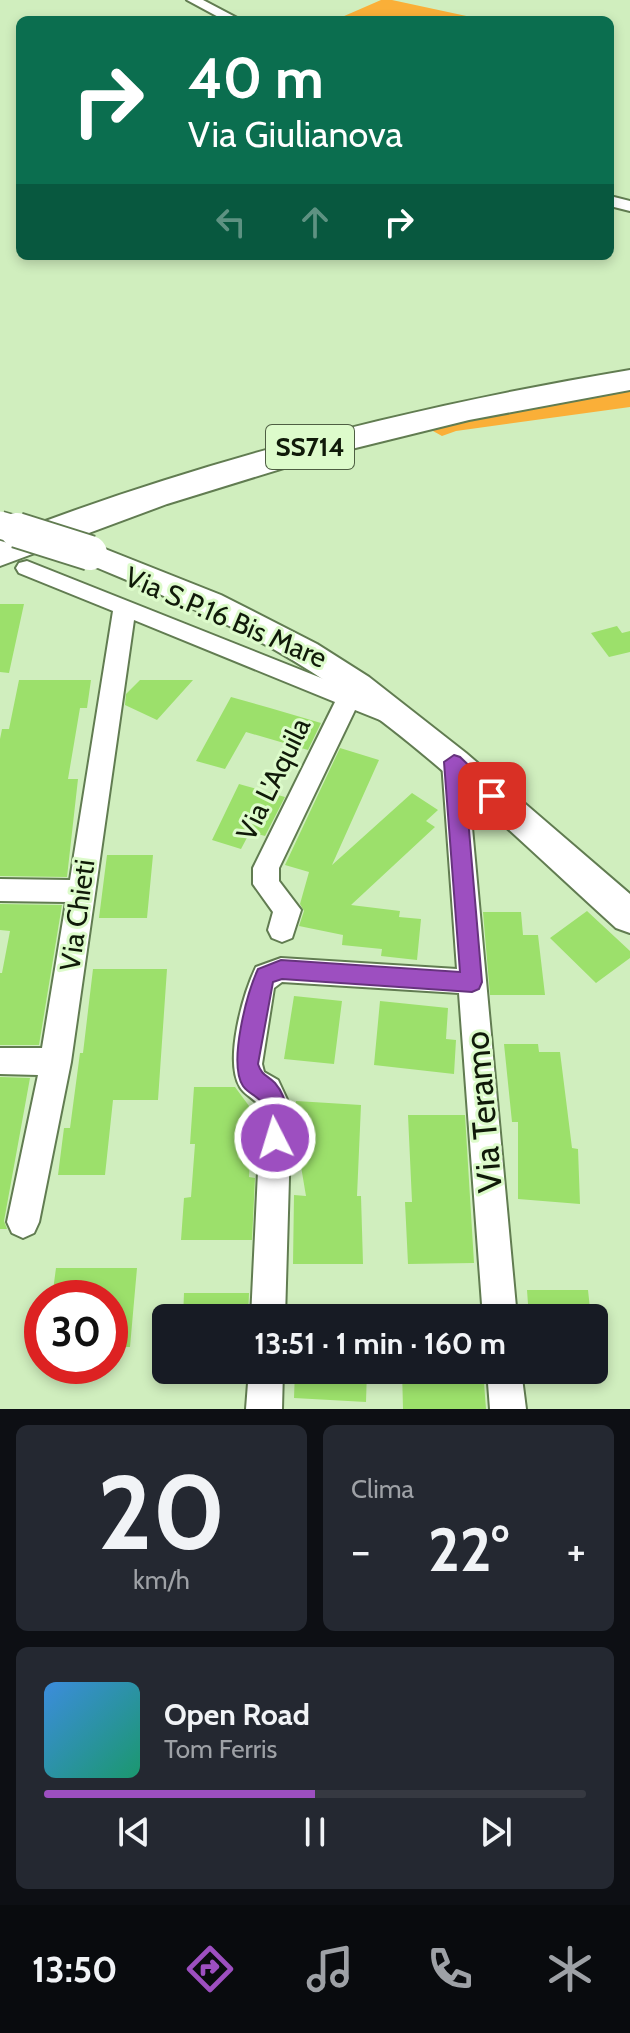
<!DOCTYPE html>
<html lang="it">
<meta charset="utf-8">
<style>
body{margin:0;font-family:Cabin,sans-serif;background:#242831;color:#f1f3f6;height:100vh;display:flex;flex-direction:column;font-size:30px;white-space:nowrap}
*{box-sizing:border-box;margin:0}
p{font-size:26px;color:#9ea1a6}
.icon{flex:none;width:44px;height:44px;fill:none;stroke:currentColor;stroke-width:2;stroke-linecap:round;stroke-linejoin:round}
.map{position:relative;height:1409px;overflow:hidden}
.panel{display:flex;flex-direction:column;gap:16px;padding:16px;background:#0d0f14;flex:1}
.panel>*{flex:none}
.guide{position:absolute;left:16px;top:16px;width:598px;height:244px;border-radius:12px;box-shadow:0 4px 12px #0003;background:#0b6e4f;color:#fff;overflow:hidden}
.speed{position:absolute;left:24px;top:1280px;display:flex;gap:16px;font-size:40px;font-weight:700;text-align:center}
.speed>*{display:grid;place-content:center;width:104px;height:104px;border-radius:50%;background:#171b24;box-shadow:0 4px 12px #0003;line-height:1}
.speed .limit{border:12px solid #d22;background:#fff;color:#111}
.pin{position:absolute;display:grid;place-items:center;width:68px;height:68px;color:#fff;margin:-34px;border-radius:16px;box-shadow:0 4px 12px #0006}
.me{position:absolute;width:88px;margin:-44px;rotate:355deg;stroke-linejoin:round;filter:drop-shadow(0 0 6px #0008)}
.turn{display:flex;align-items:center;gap:28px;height:168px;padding:0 40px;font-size:36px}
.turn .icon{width:104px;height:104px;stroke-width:2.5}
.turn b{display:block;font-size:56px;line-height:68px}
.lanes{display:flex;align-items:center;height:76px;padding:0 40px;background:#0003;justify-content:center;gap:40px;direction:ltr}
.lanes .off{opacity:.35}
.big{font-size:60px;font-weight:800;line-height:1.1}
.panel .widget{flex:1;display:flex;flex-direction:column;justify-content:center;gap:12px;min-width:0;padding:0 28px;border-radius:12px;background:#242831}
.panel .dial{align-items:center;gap:0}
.dial b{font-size:104px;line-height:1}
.song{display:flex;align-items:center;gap:24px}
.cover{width:96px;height:96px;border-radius:12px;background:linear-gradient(135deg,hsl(210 70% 55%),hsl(160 70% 35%))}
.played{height:8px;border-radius:4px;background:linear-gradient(90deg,#9d4fc0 50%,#363941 50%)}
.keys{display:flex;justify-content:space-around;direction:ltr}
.heat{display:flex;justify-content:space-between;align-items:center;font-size:44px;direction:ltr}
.panel .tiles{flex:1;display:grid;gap:16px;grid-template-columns:1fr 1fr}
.widget:last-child{grid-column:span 2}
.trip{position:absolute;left:152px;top:1304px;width:456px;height:80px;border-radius:12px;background:#171b24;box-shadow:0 4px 12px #0003;font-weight:800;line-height:80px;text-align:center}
.tab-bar{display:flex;height:128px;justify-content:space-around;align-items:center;background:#090b0e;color:#9ea1a6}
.tab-bar .icon{width:56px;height:56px}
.tab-bar .selected{color:#9d4fc0}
.tab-bar b{font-size:36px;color:#f1f3f6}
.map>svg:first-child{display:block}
.green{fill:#faaf38}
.building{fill:#9ce06b}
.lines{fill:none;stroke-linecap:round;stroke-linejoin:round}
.street-casing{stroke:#617c51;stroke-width:4}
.secondary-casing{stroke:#617c51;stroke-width:4}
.highway-casing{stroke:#617c51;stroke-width:4}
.street{fill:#fff;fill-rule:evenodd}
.secondary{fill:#fff;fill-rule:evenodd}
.highway{fill:#fff;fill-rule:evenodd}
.secondary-bridge-far1-casing{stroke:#617c51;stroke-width:30;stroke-linecap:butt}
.secondary-bridge-casing{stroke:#617c51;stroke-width:38;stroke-linecap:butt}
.secondary-bridge-far1{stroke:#fff;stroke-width:27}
.secondary-bridge{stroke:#fff;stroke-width:34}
.route{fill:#9d4fc0;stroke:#66337d;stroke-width:2}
.labels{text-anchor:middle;stroke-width:6;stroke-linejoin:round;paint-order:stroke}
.shield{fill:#ddfbcb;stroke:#4e5e43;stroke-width:2}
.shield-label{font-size:26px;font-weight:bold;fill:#101a09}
.street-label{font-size:28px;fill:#101a09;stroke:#ddfbcb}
.near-street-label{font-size:34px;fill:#101a09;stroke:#ddfbcb}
</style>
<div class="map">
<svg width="630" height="1409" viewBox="0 0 630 1409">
<rect width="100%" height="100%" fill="#d0eebe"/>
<path class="green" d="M381,0H392L485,20H335Z
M630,386V407L456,431L442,436L424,426Z"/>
<path class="building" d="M0,604H24L9,673L0,672Z
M617,626L622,633L630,631V652L609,657L591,633Z
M19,680H91L87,708H80L68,779H78L67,877L0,876V739L2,729H9Z
M140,680H193L157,720L125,705L126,694Z
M231,697L270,708L321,723L308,750L246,732L225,769L196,761Z
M340,748L379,760L332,865L412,793L438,810L426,821L435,827L351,905L400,911L399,917L421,919L417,960L381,956L382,949L342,945L343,935L299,926L304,911L300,904L309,872L285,865Z
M239,784L285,797L265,836L250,832L241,849L212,840Z
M107,855H153L147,918H99Z
M0,904L62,905L39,1045H0V973H2L10,931L0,930Z
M587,911L630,951V958L596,983L550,938Z
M483,912H521L523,935H538L545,995H490Z
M93,969H167L158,1100H113L105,1175H58L64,1128H70L80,1053H83Z
M294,996L342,1001L334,1064L284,1059Z
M380,1001L448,1008L446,1039L456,1040L454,1074L374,1065Z
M504,1044H538L539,1052H560L572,1148L578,1149L580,1204L518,1199V1122H512Z
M0,1077L30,1078L4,1221L7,1229H0Z
M194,1087H235L252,1110L249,1177L255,1178L252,1240H181L184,1198L191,1197L195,1144H190Z
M296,1101L361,1105L357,1196H361L363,1264H293L294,1195L306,1196L294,1125Z
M408,1115H465L474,1263L408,1264L405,1202H412Z
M56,1268H137L130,1347H110V1298H52Z
M527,1290H588L591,1318H529Z
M184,1293H249L248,1318H183Z
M295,1370H367L366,1402L294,1398Z
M402,1370H483L486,1409H403Z"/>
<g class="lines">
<g class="street-casing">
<path id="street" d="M187,0H203L241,20H224Z
M610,196L630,201V211L610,206Z
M27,561L394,707L397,713L394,719L385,722L355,710L279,868V881L301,910L292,938L282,942L272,938L268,930L273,912L253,884V868L335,702L134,620L71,1062L39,1222L34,1233L23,1238L12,1233L7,1222L38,1075L0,1074V1048H42L66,902L0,901V879L70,880L113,611L19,573L16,568L19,563Z
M454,753L463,755L466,762L517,1318H483L459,993L282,982L274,988L262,1064L264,1072L278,1080L291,1108L285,1318H251L261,1109C256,1098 245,1096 240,1087C224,1061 243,994 256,967L281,958L457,969L442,762L445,755Z
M249,1370H283L282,1409H246Z
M487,1370H521L526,1409H490Z"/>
</g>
<g class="secondary-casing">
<path id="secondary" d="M90,543L221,595L317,644L369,677L466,753L630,894V933L616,928C516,838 410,730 294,661C226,620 152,591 79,560L75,553L79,546Z"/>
</g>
<g class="highway-casing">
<path id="highway" d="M630,370V390L469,420L323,456L167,504L0,566V538C204,459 414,406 630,370Z"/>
</g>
<use href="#street" class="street"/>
<use href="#secondary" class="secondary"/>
<use href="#highway" class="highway"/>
<g class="secondary-bridge-far1-casing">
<path id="secondary-bridge-far1" d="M0,525L24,532"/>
</g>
<g class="secondary-bridge-casing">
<path id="secondary-bridge" d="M17,530L90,553"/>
</g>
<use href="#secondary-bridge-far1" class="secondary-bridge-far1"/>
<use href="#secondary-bridge" class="secondary-bridge"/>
</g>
<path class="route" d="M454,755L460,757L501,796L499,801C484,806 475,792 465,783L482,982L479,989L472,992L282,979L273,982L258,1064C262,1076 267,1075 275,1083C289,1099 291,1127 283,1146L275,1149L267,1146C261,1133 267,1121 264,1108C261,1096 249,1095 243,1086C228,1063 247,993 258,969L281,960L460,972L444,762Z"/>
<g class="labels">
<rect class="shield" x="266" y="425" width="88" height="44" rx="6"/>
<g class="shield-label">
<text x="310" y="456">SS714</text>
</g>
<g class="street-label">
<text transform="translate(226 617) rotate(23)" y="10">Via S.P.16 Bis Mare</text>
<text transform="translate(273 779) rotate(-64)" y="10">Via L'Aquila</text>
<text transform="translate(77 915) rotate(-82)" y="10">Via Chieti</text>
</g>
<g class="near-street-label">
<text transform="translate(483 1112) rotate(-95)" y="12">Via Teramo</text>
</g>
</g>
</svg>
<div class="speed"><div class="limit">30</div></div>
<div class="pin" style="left:492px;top:796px;background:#d93025"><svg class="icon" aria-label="arrive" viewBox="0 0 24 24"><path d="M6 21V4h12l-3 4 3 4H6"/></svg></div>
<svg class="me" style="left:275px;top:1138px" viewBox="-20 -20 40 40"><circle r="17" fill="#9d4fc0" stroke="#fff" stroke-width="3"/><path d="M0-11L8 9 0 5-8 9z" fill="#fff"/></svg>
<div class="trip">13:51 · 1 min · 160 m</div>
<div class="guide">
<div class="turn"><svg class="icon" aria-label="right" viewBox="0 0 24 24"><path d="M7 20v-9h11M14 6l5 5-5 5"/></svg><div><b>40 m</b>Via Giulianova</div></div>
<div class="lanes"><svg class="icon off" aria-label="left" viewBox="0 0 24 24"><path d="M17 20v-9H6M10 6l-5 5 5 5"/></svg><svg class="icon off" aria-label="ahead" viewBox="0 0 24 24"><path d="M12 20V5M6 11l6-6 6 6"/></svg><svg class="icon" aria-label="right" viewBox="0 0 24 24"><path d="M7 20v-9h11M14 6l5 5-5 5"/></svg></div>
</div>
</div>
<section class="panel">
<div class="tiles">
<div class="widget dial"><b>20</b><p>km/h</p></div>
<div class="widget"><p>Clima</p>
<div class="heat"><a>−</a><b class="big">22°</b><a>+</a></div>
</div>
<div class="widget">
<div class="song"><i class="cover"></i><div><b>Open Road</b><p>Tom Ferris</p></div></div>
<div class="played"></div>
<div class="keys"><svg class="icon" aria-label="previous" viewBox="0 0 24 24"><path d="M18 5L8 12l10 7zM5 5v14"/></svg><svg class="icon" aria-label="pause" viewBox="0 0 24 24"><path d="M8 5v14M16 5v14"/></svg><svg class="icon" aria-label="next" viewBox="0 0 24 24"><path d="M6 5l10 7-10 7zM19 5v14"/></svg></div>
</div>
</div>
</section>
<nav class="tab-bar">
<b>13:50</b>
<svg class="icon selected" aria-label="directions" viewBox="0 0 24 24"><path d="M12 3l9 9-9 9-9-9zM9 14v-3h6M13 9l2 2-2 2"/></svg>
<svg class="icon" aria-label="music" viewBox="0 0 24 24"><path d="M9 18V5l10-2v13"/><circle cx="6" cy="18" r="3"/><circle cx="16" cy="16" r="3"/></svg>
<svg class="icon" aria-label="phone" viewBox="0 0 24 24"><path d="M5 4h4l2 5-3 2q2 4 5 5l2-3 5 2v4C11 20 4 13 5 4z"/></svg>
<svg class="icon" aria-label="climate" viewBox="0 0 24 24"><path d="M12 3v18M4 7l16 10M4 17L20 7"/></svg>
</nav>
